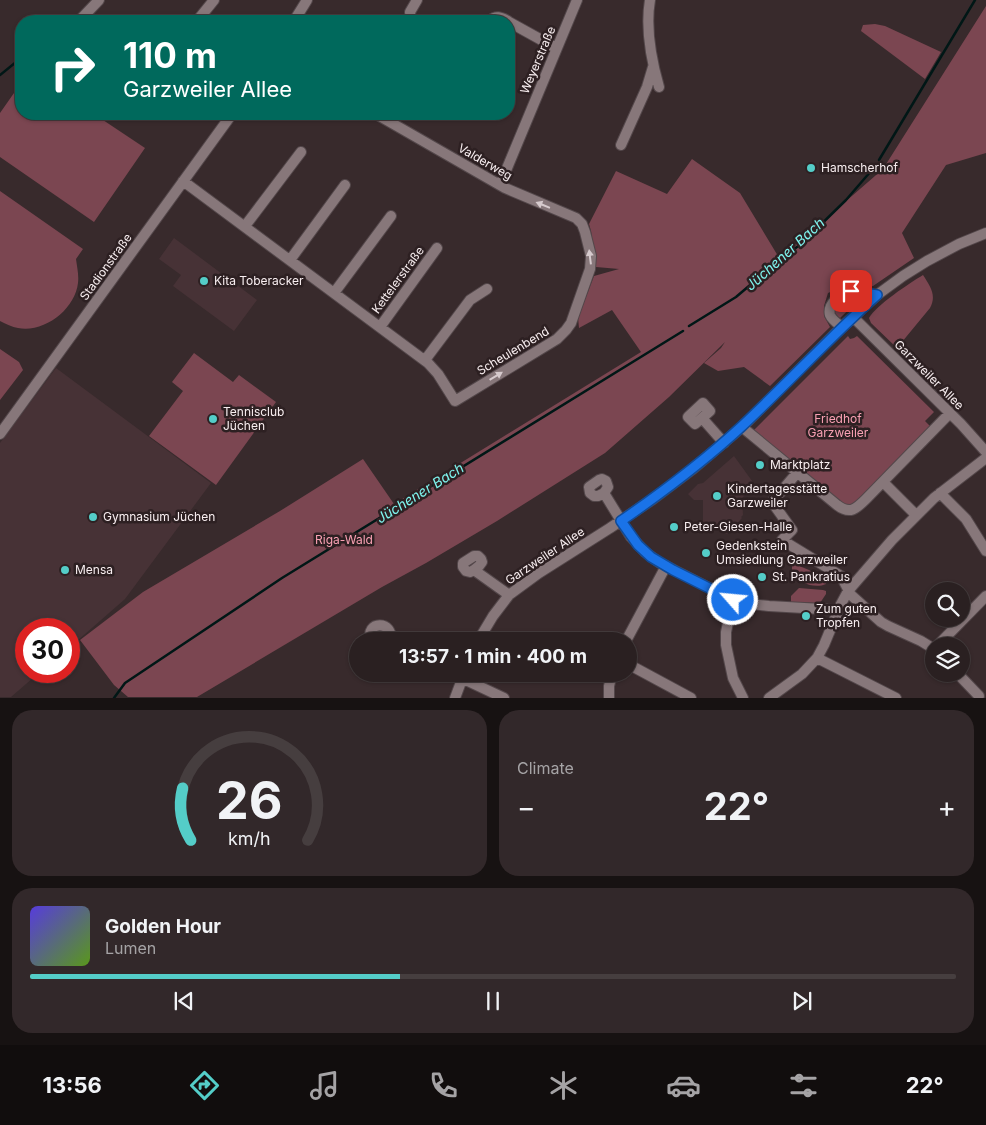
<!DOCTYPE html>
<meta charset="utf-8">
<style>
body{margin:0;font-family:Inter,sans-serif;background:#32282a;color:#f1f3f6;height:100vh;display:flex;flex-direction:column;font-size:19px;white-space:nowrap}
*{box-sizing:border-box;margin:0}
p{font-size:16px;color:#a5a3a5}
.icon{flex:none;width:28px;height:28px;fill:none;stroke:currentColor;stroke-width:2;stroke-linecap:round;stroke-linejoin:round}
.map{position:relative;height:698px;overflow:hidden}
.drawer{display:flex;flex-direction:column;gap:12px;padding:12px;background:#171212;flex:1}
.drawer>*{flex:none}
.top-card{position:absolute;left:15px;top:15px;width:500px;height:105px;border-radius:20px;box-shadow:0 1px 4px #0004,0 0 0 1px #463e3f;background:#00695c;color:#fff;overflow:hidden}
.tools{position:absolute;left:925px;top:582px;display:grid;gap:10px}
.tools a{display:grid;place-items:center;width:45px;height:45px;border-radius:50%;background:#2a2021;box-shadow:0 1px 4px #0004,0 0 0 1px #463e3f;font-size:25px}
.speed{position:absolute;left:15px;top:618px;display:flex;gap:10px;font-size:25px;font-weight:700;text-align:center}
.speed>*{display:grid;place-content:center;width:65px;height:65px;border-radius:50%;background:#2a2021;box-shadow:0 1px 4px #0004,0 0 0 1px #463e3f;line-height:1}
.speed .limit{border:8px solid #d22;background:#fff;color:#111}
.pin{position:absolute;display:grid;place-items:center;width:42px;height:42px;color:#fff;margin:-21px;border-radius:10px;box-shadow:0 2px 8px #0006}
.me{position:absolute;width:55px;margin:-28px;rotate:297deg;stroke-linejoin:round;filter:drop-shadow(0 0 4px #0008)}
.turn{display:flex;align-items:center;gap:18px;height:105px;padding:0 25px;font-size:22px}
.turn .icon{width:65px;height:65px;stroke-width:2.5}
.turn b{display:block;font-size:35px;line-height:42px}
.big{font-size:38px;font-weight:700;line-height:1.1}
.drawer .card{flex:1;display:flex;flex-direction:column;justify-content:center;gap:8px;min-width:0;padding:0 18px;border-radius:20px;background:#32282a}
.drawer .dial{align-items:center;gap:0}
.dial svg{height:130px;overflow:visible;fill:none;stroke:#463e3f;stroke-width:7;stroke-linecap:round;text-anchor:middle}
.dial text{fill:#f1f3f6;stroke:none}
.song{display:flex;align-items:center;gap:15px}
.cover{width:60px;height:60px;border-radius:8px;background:linear-gradient(135deg,hsl(250 70% 55%),hsl(90 70% 35%))}
.played{height:5px;border-radius:2px;background:linear-gradient(90deg,#54cdc8 40%,#463e3f 40%)}
.keys{display:flex;justify-content:space-around;direction:ltr}
.heat{display:flex;justify-content:space-between;align-items:center;font-size:28px;direction:ltr}
.drawer .tiles{flex:1;display:grid;gap:12px;grid-template-columns:1fr 1fr}
.card:last-child{grid-column:span 2}
.trip{position:absolute;left:349px;top:632px;width:288px;height:50px;border-radius:25px;background:#2a2021;box-shadow:0 1px 4px #0004,0 0 0 1px #463e3f;font-weight:700;line-height:50px;text-align:center}
.dock{display:flex;height:80px;justify-content:space-around;align-items:center;background:#110d0d;color:#a5a3a5}
.dock .icon{width:35px;height:35px}
.dock .on{color:#54cdc8}
.dock b{font-size:22px;color:#f1f3f6}
.map>svg:first-child{display:block}
.built{fill:#473236}
.green{fill:#7b4651}
.lines{fill:none;stroke-linecap:round;stroke-linejoin:round}
.stream{stroke:#001716;stroke-width:2.5}
.minor-casing{stroke:#53474a;stroke-width:12}
.minor{stroke:#87777a;stroke-width:10}
.oneway{fill:#d6cacd}
.route-casing{stroke:#114b97;stroke-width:12}
.route{stroke:#1a73e8;stroke-width:9}
.poi-dot{fill:#54cdc8;stroke:#2d2022;stroke-width:2}
.labels{text-anchor:middle;stroke-width:5;stroke-linejoin:round;paint-order:stroke}
.street-label{font-size:12px;fill:#f8eef0;stroke:#2d2022}
.poi-label{font-size:12px;fill:#f8eef0;stroke:#2d2022;text-anchor:start}
.park-label{font-size:12px;fill:#faa1b4;stroke:#2d2022}
.water-label{font-size:14px;font-style:italic;fill:#7ff5ef;stroke:#2d2022}
</style>
<div class="map">
<svg width="986" height="698" viewBox="0 0 986 698">
<rect width="100%" height="100%" fill="#382a2c"/>
<path class="built" d="M174,238L257,300L234,331L173,286L181,275L159,259Z
M56,368L211,483L125,599L69,648V629H26V671H41L11,697H0V443Z
M734,456L755,485L742,498L743,515L741,517L742,518L727,534L718,531V528H703V500H694L688,494L698,484L703,483Z"/>
<path class="green" d="M986,6V153L946,165L902,233L914,258L873,286L847,285L828,293L824,306V316L830,327L770,386L744,367L718,371L704,363L721,348L725,342L669,397L605,453L497,521L426,563L382,587L197,697H128L114,685L80,640L143,592L280,511L363,459L394,504L641,352L612,310L579,328L578,318L594,276L619,269L596,267L591,231L589,224L616,171L667,194L692,159L740,193L778,256L799,242L883,169Z
M875,24L885,26L941,52L925,79L861,31L863,25Z
M21,83V114H94L145,148L94,222L0,157V113Z
M0,191L83,249L76,259C77,267 79,275 78,283C75,309 45,333 18,328C12,327 6,324 0,321Z
M923,275C930,286 937,295 930,308L897,348L871,323L869,318C876,305 910,283 923,275Z
M847,296H863L840,318L835,315C833,306 841,301 847,296Z
M848,336L850,339L854,338L857,336L934,412L925,421L932,428L858,505L847,509L753,431Z
M0,349L19,362L23,370L0,400Z
M194,353L233,382L239,375L276,402L216,485L149,436L183,391L172,382Z
M792,563L809,570L826,580V584C815,589 799,583 792,574Z
M799,588L823,590L826,591V594L820,603L791,602V596Z"/>
<g class="lines">
<path class="stream" d="M0,75L21,58
M879,160L975,0
M689,326L736,297L782,258L801,244L846,200L871,171
M114,698L125,683L282,578L683,331"/>
<g class="minor-casing">
<path id="minor" d="M650,0C645,29 651,59 659,87
M79,21L99,0
M197,21L214,0
M294,21L307,0
M411,21L410,12L417,0
M489,21C496,15 501,17 508,21
M509,22L556,48
M621,145L647,87L653,67
M183,181L428,363L438,374L455,401L557,339L566,330L571,323L590,269L591,256L585,232L582,224L576,218L505,188L376,114
M500,185L577,0
M245,226L301,152
M290,260L345,185
M334,293L391,216
M853,317L961,424L986,452
M380,327L437,248
M842,327C838,324 832,320 830,315C827,305 840,293 849,292C857,290 869,294 877,295
M425,360L470,300L487,289
M702,418L695,424L688,417L703,403L710,411L702,418L724,443
M742,427L837,505C850,515 856,509 866,499L950,413
M0,434L232,114
M797,473L772,502L792,530L782,540L841,576L851,595L881,622L888,626L921,641L934,649
M883,482L916,515
M604,493L598,496H594L590,493L589,487L599,480L602,479L606,481L608,487L604,493L631,537L645,552L660,563L733,600L742,603L769,606L839,610
M940,493L966,519L986,551
M474,570L470,572L466,571L463,567V563L474,556H478L481,559L482,562L479,566L474,570L509,595
M733,600L726,632V645L733,678L743,698
M371,641C364,620 395,620 390,641
M478,641L493,616L509,595L539,573L610,528L653,499L694,468L742,427L842,327L877,295L903,276L927,261L959,244L986,233
M626,641L666,566
M937,646L986,596
M817,658L896,698
M628,664L691,698
M453,674L504,698
M958,674L979,696
M455,698L464,674
M609,698V686L612,674
M769,698L802,674L817,658L824,645L841,604L848,591L892,540L934,498L986,458"/>
</g>
<use href="#minor" class="minor"/>
</g>
<defs><path id="oneway-solid" d="M-6-.8H1V-3.2L6.5 0L1 3.2V.8H-6Z" transform="scale(1.25)"/></defs>
<g class="oneway">
<use href="#oneway-solid" transform="translate(543 205) rotate(-158)"/>
<use href="#oneway-solid" transform="translate(590 257) rotate(-97)"/>
<use href="#oneway-solid" transform="translate(496 376) rotate(-31)"/>
</g>
<g class="lines">
<g class="route-casing">
<path id="route" d="M733,600L673,570L651,557L638,545L621,521C663,492 703,462 741,427C787,384 830,337 877,295L851,291"/>
</g>
<use href="#route" class="route"/>
</g>
<g class="poi-dot">
<circle cx="811" cy="168" r="5"/>
<circle cx="204" cy="281" r="5"/>
<circle cx="213" cy="419" r="5"/>
<circle cx="760" cy="465" r="5"/>
<circle cx="717" cy="496" r="5"/>
<circle cx="93" cy="517" r="5"/>
<circle cx="674" cy="527" r="5"/>
<circle cx="706" cy="553" r="5"/>
<circle cx="65" cy="570" r="5"/>
<circle cx="762" cy="577" r="5"/>
<circle cx="806" cy="616" r="5"/>
</g>
<g class="labels">
<g class="street-label">
<text transform="translate(538 60) rotate(-67)" y="4">Weyerstraße</text>
<text transform="translate(485 162) rotate(30)" y="4">Valderweg</text>
<text transform="translate(106 267) rotate(-54)" y="4">Stadionstraße</text>
<text transform="translate(398 280) rotate(-54)" y="4">Kettelerstraße</text>
<text transform="translate(513 351) rotate(-31)" y="4">Scheulenbend</text>
<text transform="translate(929 375) rotate(45)" y="4">Garzweiler Allee</text>
<text transform="translate(545 556) rotate(-34)" y="4">Garzweiler Allee</text>
</g>
<g class="poi-label">
<text x="821" y="172">Hamscherhof</text>
<text x="214" y="285">Kita Toberacker</text>
<text x="223" y="416">Tennisclub<tspan x="223" dy="14">Jüchen</tspan></text>
<text x="770" y="469">Marktplatz</text>
<text x="727" y="493">Kindertagesstätte<tspan x="727" dy="14">Garzweiler</tspan></text>
<text x="103" y="521">Gymnasium Jüchen</text>
<text x="684" y="531">Peter-Giesen-Halle</text>
<text x="716" y="550">Gedenkstein<tspan x="716" dy="14">Umsiedlung Garzweiler</tspan></text>
<text x="75" y="574">Mensa</text>
<text x="772" y="581">St. Pankratius</text>
<text x="816" y="613">Zum guten<tspan x="816" dy="14">Tropfen</tspan></text>
</g>
<g class="park-label">
<text x="838" y="423">Friedhof<tspan x="838" dy="14">Garzweiler</tspan></text>
<text x="344" y="544">Riga-Wald</text>
</g>
<g class="water-label">
<text transform="translate(785 254) rotate(-42)" y="5">Jüchener Bach</text>
<text transform="translate(420 493) rotate(-32)" y="5">Jüchener Bach</text>
</g>
</g>
</svg>
<div class="tools">
<a><svg class="icon" aria-label="search" viewBox="0 0 24 24"><circle cx="10" cy="10" r="6"/><path d="M15 15l6 6"/></svg></a>
<a><svg class="icon" aria-label="layers" viewBox="0 0 24 24"><path d="M12 4l9 5-9 5-9-5zM3 14l9 5 9-5"/></svg></a>
</div>
<div class="speed"><div class="limit">30</div></div>
<div class="pin" style="left:851px;top:291px;background:#d93025"><svg class="icon" aria-label="arrive" viewBox="0 0 24 24"><path d="M6 21V4h12l-3 4 3 4H6"/></svg></div>
<svg class="me" style="left:733px;top:600px" viewBox="-20 -20 40 40"><circle r="17" fill="#1a73e8" stroke="#fff" stroke-width="3"/><path d="M0-11L8 9 0 5-8 9z" fill="#fff"/></svg>
<div class="trip">13:57 · 1 min · 400 m</div>
<div class="top-card">
<div class="turn"><svg class="icon" aria-label="right" viewBox="0 0 24 24"><path d="M7 20v-9h11M14 6l5 5-5 5"/></svg><div><b>110 m</b>Garzweiler Allee</div></div>
</div>
</div>
<section class="drawer">
<div class="tiles">
<div class="card dial"><svg viewBox="0 0 100 80">
<path d="M14 69A42 42 0 1 1 86 69"/>
<path d="M14 69A42 42 0 0 1 9 37" stroke="#54cdc8"/>
<text x="50" y="56" font-size="32" font-weight="700">26</text>
<text x="50" y="72" font-size="11">km/h</text>
</svg></div>
<div class="card"><p>Climate</p>
<div class="heat"><a>−</a><b class="big">22°</b><a>+</a></div>
</div>
<div class="card">
<div class="song"><i class="cover"></i><div><b>Golden Hour</b><p>Lumen</p></div></div>
<div class="played"></div>
<div class="keys"><svg class="icon" aria-label="previous" viewBox="0 0 24 24"><path d="M18 5L8 12l10 7zM5 5v14"/></svg><svg class="icon" aria-label="pause" viewBox="0 0 24 24"><path d="M8 5v14M16 5v14"/></svg><svg class="icon" aria-label="next" viewBox="0 0 24 24"><path d="M6 5l10 7-10 7zM19 5v14"/></svg></div>
</div>
</div>
</section>
<nav class="dock">
<b>13:56</b>
<svg class="icon on" aria-label="directions" viewBox="0 0 24 24"><path d="M12 3l9 9-9 9-9-9zM9 14v-3h6M13 9l2 2-2 2"/></svg>
<svg class="icon" aria-label="music" viewBox="0 0 24 24"><path d="M9 18V5l10-2v13"/><circle cx="6" cy="18" r="3"/><circle cx="16" cy="16" r="3"/></svg>
<svg class="icon" aria-label="phone" viewBox="0 0 24 24"><path d="M5 4h4l2 5-3 2q2 4 5 5l2-3 5 2v4C11 20 4 13 5 4z"/></svg>
<svg class="icon" aria-label="climate" viewBox="0 0 24 24"><path d="M12 3v18M4 7l16 10M4 17L20 7"/></svg>
<svg class="icon" aria-label="car" viewBox="0 0 24 24"><path d="M5 17H2v-5l4-1 3-4h7l3 4 3 1v5h-3M9 17h6M6 11h13"/><circle cx="7" cy="17" r="2"/><circle cx="17" cy="17" r="2"/></svg>
<svg class="icon" aria-label="filters" viewBox="0 0 24 24"><path d="M4 7h16M4 17h16"/><circle cx="9" cy="7" r="2"/><circle cx="15" cy="17" r="2"/></svg>
<b>22°</b>
</nav>
